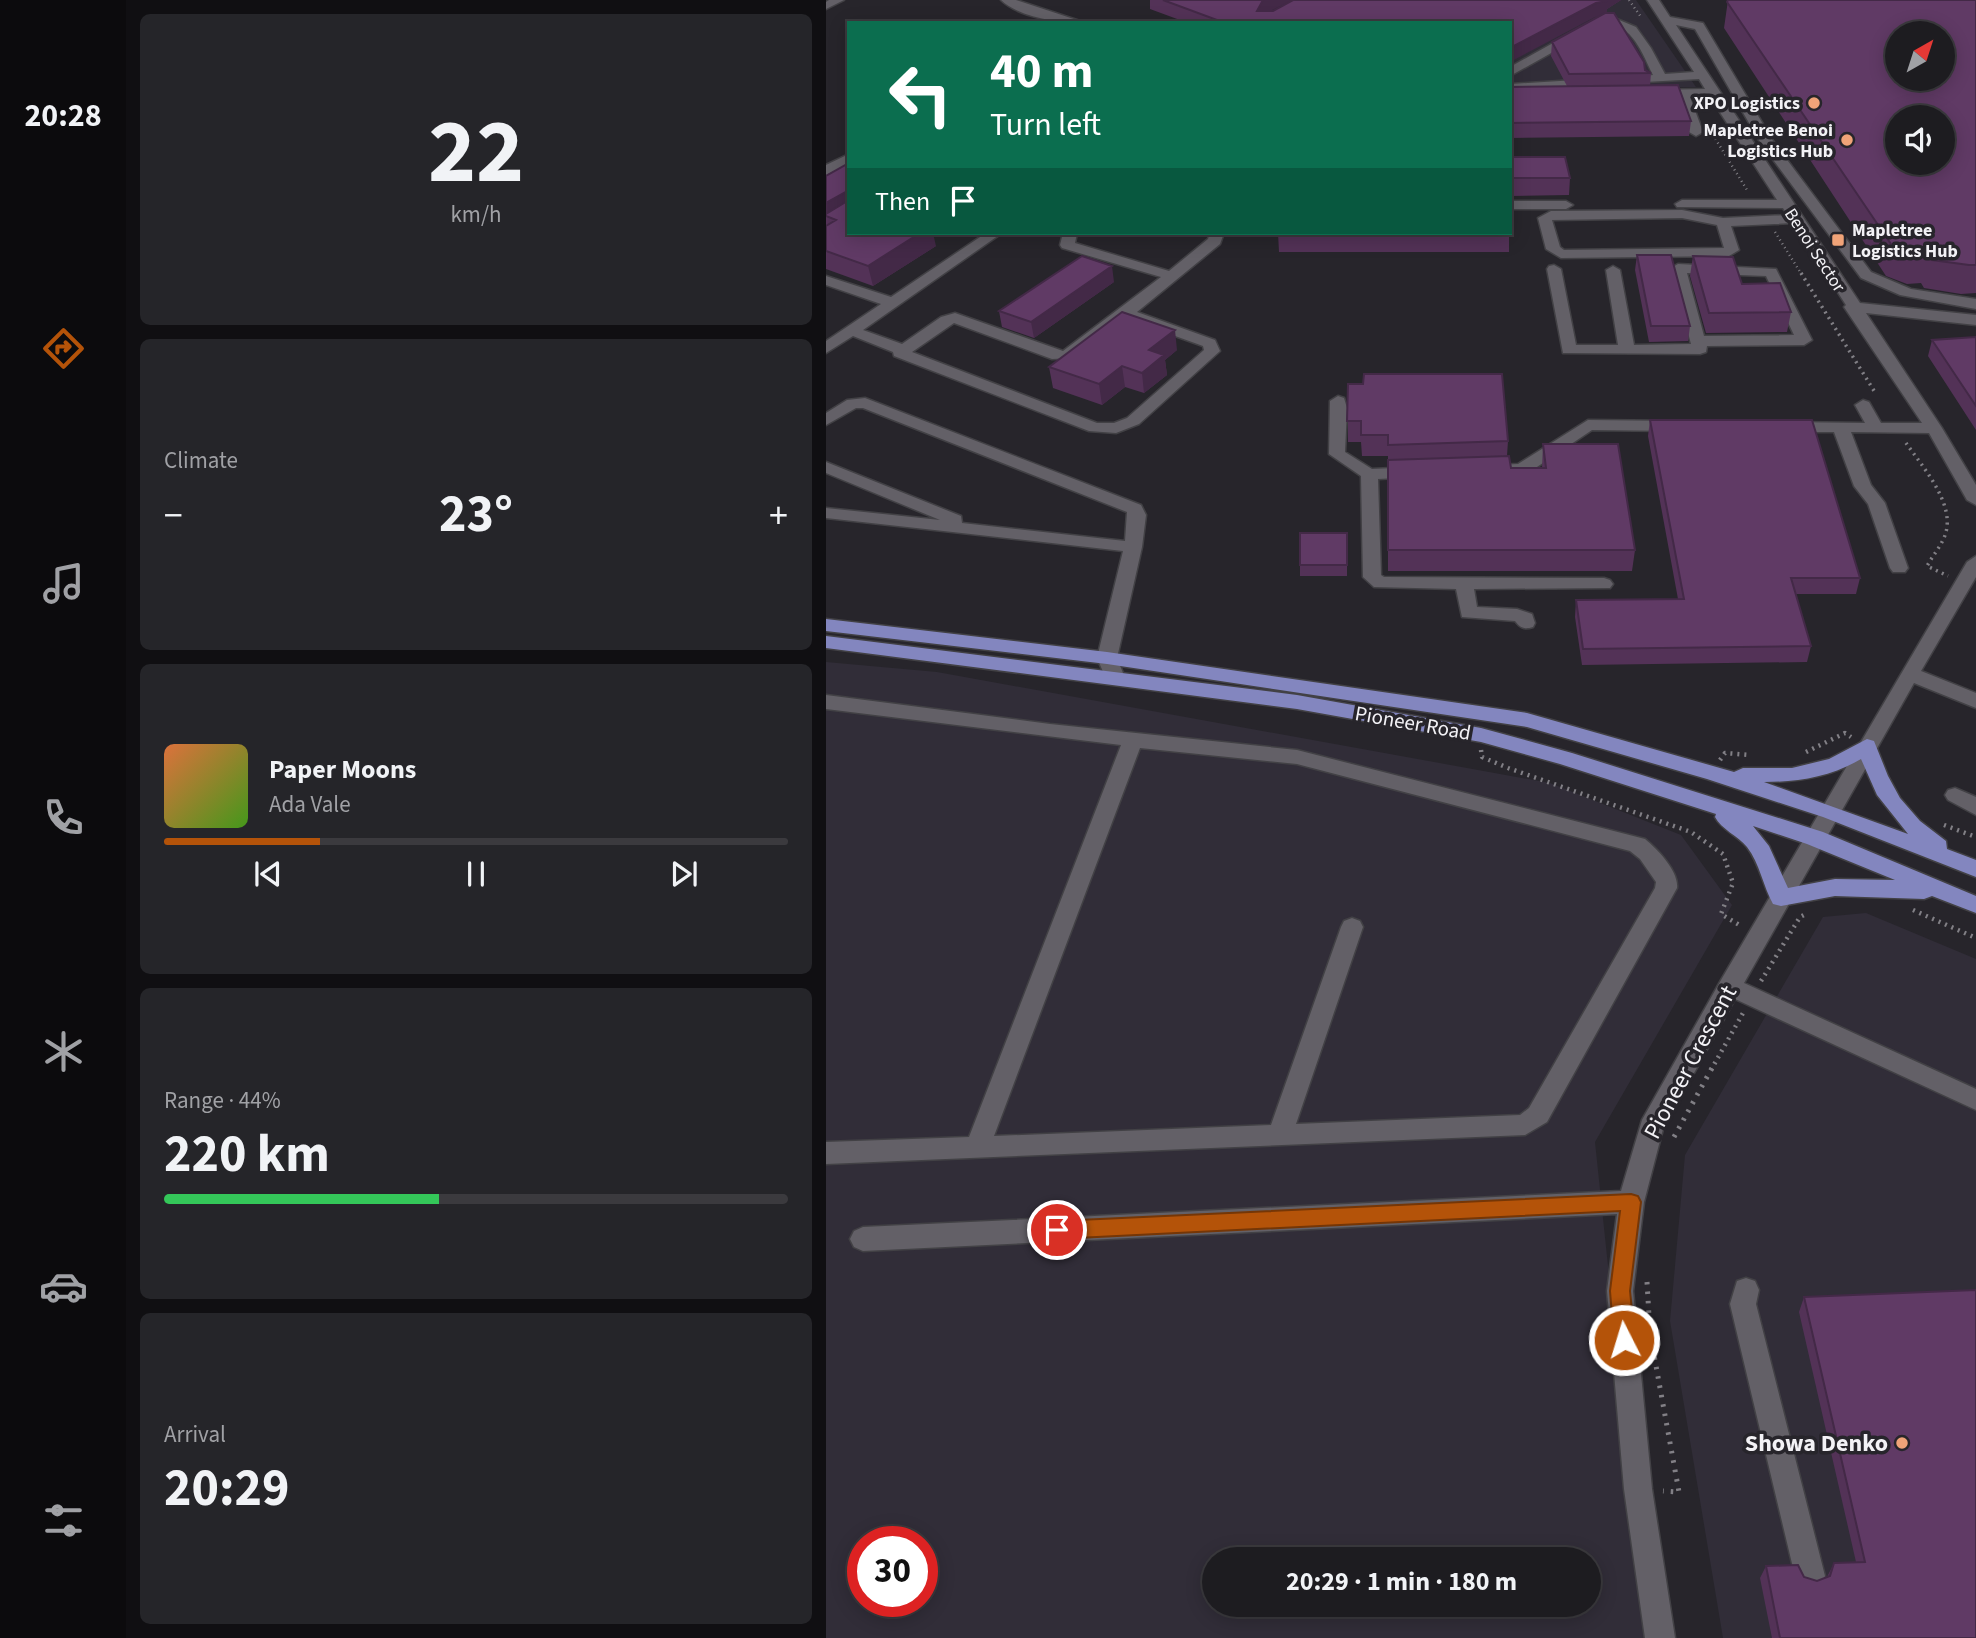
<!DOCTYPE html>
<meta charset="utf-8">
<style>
body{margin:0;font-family:"Source Sans 3",sans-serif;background:#252529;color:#f1f3f6;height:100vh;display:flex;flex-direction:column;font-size:26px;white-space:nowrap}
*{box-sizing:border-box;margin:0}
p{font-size:23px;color:#a0a1a5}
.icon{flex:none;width:38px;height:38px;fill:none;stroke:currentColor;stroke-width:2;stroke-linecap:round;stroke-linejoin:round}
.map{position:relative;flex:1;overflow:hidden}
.side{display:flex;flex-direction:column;gap:14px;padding:14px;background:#100f12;width:700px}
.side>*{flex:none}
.top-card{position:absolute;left:21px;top:21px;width:665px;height:214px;border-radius:0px;box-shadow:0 4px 18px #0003,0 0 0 2px #3b3a3e;background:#0b6e4f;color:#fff;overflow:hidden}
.needle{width:46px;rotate:39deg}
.tools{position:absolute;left:1059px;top:21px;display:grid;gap:14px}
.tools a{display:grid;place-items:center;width:70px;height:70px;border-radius:50%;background:#1d1c20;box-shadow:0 4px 18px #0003,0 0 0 2px #3b3a3e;font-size:35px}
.speed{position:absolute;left:21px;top:1526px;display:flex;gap:14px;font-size:35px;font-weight:700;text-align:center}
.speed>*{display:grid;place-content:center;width:91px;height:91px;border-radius:50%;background:#1d1c20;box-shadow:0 4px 18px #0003,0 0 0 2px #3b3a3e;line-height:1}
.speed .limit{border:10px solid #d22;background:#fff;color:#111}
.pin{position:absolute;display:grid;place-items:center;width:60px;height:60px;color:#fff;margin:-30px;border:4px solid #fff;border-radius:50%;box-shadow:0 2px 7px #0007}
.me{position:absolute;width:77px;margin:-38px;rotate:355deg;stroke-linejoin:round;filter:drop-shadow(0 0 5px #0008)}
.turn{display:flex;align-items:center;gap:24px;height:147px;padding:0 28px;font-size:32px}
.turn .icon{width:91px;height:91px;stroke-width:2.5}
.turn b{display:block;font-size:49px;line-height:60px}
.then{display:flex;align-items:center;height:66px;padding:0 28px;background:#0003;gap:14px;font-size:26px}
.big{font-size:52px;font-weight:700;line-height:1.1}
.side .tile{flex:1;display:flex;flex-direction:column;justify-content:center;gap:10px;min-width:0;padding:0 24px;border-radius:10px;background:#252529}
.side .dial{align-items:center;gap:0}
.dial b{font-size:91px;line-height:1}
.song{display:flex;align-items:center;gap:21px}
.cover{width:84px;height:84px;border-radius:10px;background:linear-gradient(135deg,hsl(20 70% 55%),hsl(100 70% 35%))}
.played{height:7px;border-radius:4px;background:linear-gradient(90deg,#b45309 25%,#3b3a3e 25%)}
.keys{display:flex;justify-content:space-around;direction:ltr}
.heat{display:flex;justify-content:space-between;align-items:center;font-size:38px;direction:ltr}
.charge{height:10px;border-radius:5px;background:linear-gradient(90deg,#34c759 44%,#3b3a3e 0)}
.trip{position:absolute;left:376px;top:1547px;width:399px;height:70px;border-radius:35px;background:#1d1c20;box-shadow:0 4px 18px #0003,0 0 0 2px #3b3a3e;font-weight:700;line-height:70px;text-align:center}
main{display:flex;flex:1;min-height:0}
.dock{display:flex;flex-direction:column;width:126px;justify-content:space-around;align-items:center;background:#0c0b0d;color:#a0a1a5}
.dock .icon{width:49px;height:49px}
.dock .on{color:#b45309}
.dock b{font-size:32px;color:#f1f3f6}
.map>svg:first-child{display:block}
.built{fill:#312d38;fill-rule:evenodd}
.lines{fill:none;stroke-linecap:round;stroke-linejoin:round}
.minor-casing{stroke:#424145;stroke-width:3}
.major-casing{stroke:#424145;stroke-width:3}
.path-far3{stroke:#828086;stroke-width:2.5;stroke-dasharray:1 3.5;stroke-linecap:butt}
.path-far2{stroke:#828086;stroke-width:3.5;stroke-dasharray:2 4.5;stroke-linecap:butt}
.path-far1{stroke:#828086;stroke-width:4.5;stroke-dasharray:2 5;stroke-linecap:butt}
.path{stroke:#828086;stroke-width:5;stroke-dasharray:2.5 7;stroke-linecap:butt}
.minor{fill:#636067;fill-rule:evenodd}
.major{fill:#8386bf;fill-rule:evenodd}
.wall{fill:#533257}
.shaded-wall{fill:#432947}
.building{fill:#603a65;stroke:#432947;stroke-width:2;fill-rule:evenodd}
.route{fill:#b45309;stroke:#753606;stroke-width:2}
.poi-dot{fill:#f0a378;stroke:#27252b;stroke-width:2.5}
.labels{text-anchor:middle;stroke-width:7;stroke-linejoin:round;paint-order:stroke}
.far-poi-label{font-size:18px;font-weight:bold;fill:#f3f2f6;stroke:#27252b;text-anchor:end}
.far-street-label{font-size:18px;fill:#f3f2f6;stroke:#27252b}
.street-label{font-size:21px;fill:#f3f2f6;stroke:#27252b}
.near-street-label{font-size:24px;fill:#f3f2f6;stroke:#27252b}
.near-poi-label{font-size:24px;font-weight:bold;fill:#f3f2f6;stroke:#27252b;text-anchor:end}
</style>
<main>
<nav class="dock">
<b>20:28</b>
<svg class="icon on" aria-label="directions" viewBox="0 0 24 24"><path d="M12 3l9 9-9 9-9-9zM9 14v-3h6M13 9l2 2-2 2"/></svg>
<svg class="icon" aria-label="music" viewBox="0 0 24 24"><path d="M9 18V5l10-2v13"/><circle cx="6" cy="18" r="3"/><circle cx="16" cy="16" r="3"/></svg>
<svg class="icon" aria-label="phone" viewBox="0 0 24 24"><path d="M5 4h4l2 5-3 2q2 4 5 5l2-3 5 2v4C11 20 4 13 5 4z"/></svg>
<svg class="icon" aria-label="climate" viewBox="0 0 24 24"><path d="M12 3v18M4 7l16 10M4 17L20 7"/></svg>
<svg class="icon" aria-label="car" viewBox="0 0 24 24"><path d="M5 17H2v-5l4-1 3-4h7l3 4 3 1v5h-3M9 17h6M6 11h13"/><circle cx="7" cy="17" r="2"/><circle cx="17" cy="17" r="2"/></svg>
<svg class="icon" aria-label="filters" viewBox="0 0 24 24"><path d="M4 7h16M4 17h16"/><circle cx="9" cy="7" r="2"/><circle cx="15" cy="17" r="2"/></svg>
</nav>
<section class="side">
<div class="tile dial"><b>22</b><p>km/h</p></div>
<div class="tile"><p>Climate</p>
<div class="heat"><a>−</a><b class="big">23°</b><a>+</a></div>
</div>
<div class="tile">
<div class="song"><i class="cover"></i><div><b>Paper Moons</b><p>Ada Vale</p></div></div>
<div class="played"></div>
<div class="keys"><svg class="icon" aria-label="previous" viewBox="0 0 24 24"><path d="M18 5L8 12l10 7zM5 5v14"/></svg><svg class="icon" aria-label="pause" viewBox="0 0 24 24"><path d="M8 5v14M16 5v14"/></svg><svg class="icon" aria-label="next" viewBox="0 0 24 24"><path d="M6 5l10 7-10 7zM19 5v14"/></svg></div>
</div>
<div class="tile"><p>Range · 44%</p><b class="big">220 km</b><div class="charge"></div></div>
<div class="tile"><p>Arrival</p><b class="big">20:29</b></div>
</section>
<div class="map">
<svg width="1150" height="1638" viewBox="0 0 1150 1638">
<rect width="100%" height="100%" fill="#27252b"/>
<path class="built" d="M464,0H810L870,87L684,92V23H416Z
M0,662L111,672L724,783L855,835L906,905L769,1142L821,1638H0ZM37,1542H96V1601H37ZM388,1559H763V1605H388Z
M1040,913L1150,959V1638H897L844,1321L859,1155L997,917Z"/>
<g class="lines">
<g class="minor-casing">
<path id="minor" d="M3,0H18L0,9V2Z
M175,0H190L260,23C234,23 194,18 175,0Z
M821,0H833L844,17L877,23L947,141L1045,272L1085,289L1150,299V309L1074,295L1035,278L934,142L869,29L850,25L1034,303L1150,315V325L1040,313L1116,428L1150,485V505L1141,500L1103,433L1025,432L1045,485L1059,503L1082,568L1079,572H1067L1064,568L1042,504L1028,486L1008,432H959L951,427L959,422L1039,423L1029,405L1037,400L1043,402L1055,423H1096L1018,307L1020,305L967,223L905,226L913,250L903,256L735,258L720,249L712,218L725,211L856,210L897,218L961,215L957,208L851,207L849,204L856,200H951L884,97H864L877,132L870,136L863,132L852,97H822V91L826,90L879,89L873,79L819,82V76L827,75C816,53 806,22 777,24L684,76V67L770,19L786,17L810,27L825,48L839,74L868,72ZM856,218L891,225L898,248L738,250L734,247L726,220Z
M766,79L770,80V86L684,92V84Z
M23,154V164L0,175V165Z
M684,201H740L747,205L740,209H684Z
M160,233H176L37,330L76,344L115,317L129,313L237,351L335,277L236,248L234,245L237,233H251L249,243L343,271L382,239L384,233H398L394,244L311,312L389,340L394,351L313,424L290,433L263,431L68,356L67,352L27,336L0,353V341L55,304L0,285V276L65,297ZM302,319L377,346L378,350L301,418L288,423H271L86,352L128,323L226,359L247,358Z
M852,264L950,269L986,340L978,345L881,346L880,352L874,354L737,353L721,269L723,266L728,265L735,269L750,345H792L780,270L787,266L794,270L808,345L865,344L845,268ZM861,273L940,276L968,335L878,336Z
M512,396L518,398L521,408L519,452L546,469L590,467L598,472L590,477L552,479L555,575L558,577L778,578L784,580L787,584L784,588L648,589L651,607L691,609L706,614L709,623L707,627C697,630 694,627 689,621L636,617L630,589L548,587L537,577L535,476L503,454L504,401Z
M39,398L315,505L320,515L316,547L291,658L299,678L296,683H282L271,658L297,551L0,518V508L114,520L0,473V462L135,516L136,523L299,541L301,512L37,408H30L0,425V413L21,400Z
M762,420L850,421L858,426L850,431L766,430L702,473L671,475L663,470L671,465L692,464Z
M1150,556V577L1095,671L1150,693V708L1088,683L918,983L1150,1089V1110L909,999L837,1129L818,1202L807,1291L826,1489L849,1638H819L798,1489L781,1291L791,1214L37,1251L28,1247L24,1239L28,1231L37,1227L795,1191L816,1120L895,980L1141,562Z
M0,695L224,724L471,750L819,839C831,849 853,871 851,888L721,1122L699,1135L0,1164V1142L143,1137L295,745L0,709ZM314,748L471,764L804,851L814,859L830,882L829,888L703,1108L694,1115L470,1124L537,927L534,921L526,918L518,921L515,927L445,1125L168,1136Z
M1129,788L1150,797V815L1122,800L1119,795L1122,790Z
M920,1278L929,1281L933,1290L930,1304L999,1576L995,1587L984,1591L973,1587L969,1576L904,1304L911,1281Z"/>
</g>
<g class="major-casing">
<path id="major" d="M0,619L281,652L701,713L908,772L917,768H966L1003,759L1041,739L1048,741L1062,776L1074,798L1094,821L1120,841L1121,849L1150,860V877L997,817L881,779L701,727L281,664L0,631ZM1035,759L1051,795L1082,834L938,782C972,782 1005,777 1035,759Z
M0,636L471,695L655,728L746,753L997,832L1150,896V913L1106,896L1098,899L1009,896L955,906L947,904C937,886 934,864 921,847C912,836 895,829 889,817L890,814L734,764L655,742L471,709L0,648ZM927,826L981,844L1069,880L1009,879L962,888L943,846Z"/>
</g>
<path class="path-far3" d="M803,0L815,17
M887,135L921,190
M949,232L976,275"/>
<path class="path-far2" d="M975,273L1050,394
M1080,443C1096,466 1128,502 1120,532C1117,544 1107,555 1101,566L1122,576"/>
<path class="path-far1" d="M655,750L656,757L682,768L865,832L897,854L907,883L895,914L915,926
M980,752L1019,733L1025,737
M894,760L899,753L923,755
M1118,825L1150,837
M1087,910L1150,938
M935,981L974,917L980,914
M885,1070L917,1013"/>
<path class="path" d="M848,1137L886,1068
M821,1282L824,1333L853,1492L837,1491"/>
<use href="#minor" class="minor"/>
<use href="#major" class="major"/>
</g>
<path class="wall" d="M324,0H466L443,11H447L467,0H795L781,9L780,13L819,70L825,73L824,86L865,121L863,136L684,138V87L741,86L725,56L726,42L773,16L684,23H362L324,9Z
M902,0H1150V293L1135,294L1098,288L1095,283L1081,284L1060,276L898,28Z
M684,157L744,178L743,195L684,196Z
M0,176L23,233L110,246L47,286L0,269Z
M452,233L683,234V252H453Z
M811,255L864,326L862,341L823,342L809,270Z
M867,256L965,312L961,332L880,333L864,276Z
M288,282L208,338L176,327L173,311Z
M1150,337V430L1102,356L1106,340Z
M351,350L339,360L341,375L318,393L299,387L276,405L227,388L223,367Z
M522,384L682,441L681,456L685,468H716L717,444L809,550L806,571H562V456H536L535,442H522Z
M824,420L1034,578L1030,594H970L985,646L981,662L756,665L749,617L750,600L852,599L822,436Z
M521,533V576H474V565Z
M978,1297L1150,1638H946L934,1578L940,1566L991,1581L1001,1577L1008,1563L1030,1562L973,1312Z"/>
<path class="shaded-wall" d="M437,0H466L438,14L431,11Z
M778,0H795L781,9L780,15L769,17L684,62V48L770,3Z
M23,190V207L0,216V203Z
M94,233H107L110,246L47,286L42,266Z
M286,266L288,282L208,338L205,322Z
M349,330L351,350L339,360L341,375L318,393L316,373L323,350Z
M296,366L299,387L276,405L273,384Z"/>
<path class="building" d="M337,0H437L431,11H447L467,0H781V1L770,3L684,48V23H399Z
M902,0H1150V265H1143L1106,260L1102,255L1088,256L1067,247L901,2ZM1071,33H1116V79H1071ZM1071,117H1116V163H1071Z
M779,13H788L818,62L819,70L825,73L743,74L726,42Z
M852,85L865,121L684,123V87Z
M684,157H739L744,178H684Z
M23,163V190L0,203V176Z
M23,200V233H94L42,266L0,251V226L10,220L0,216V214Z
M452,233H683V234H452Z
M811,255H845L864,326H825Z
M256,256L286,266L205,322L173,311Z
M867,256L907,257L916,284L954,283L965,312L883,313Z
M296,312L349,330L323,350L338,355L316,373L296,366L273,384L223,367Z
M1150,337V406L1106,340Z
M538,374H676L682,441L562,445V435H535V421H521L522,384H537Z
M824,420H986L1034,578H965L985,646L757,649L750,600L858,599Z
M717,444H792L809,550H562V460L683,456L685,468H720Z
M474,533H521V565H474Z
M1150,1290V1638H954L940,1566L972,1565L978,1577L991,1581L1004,1576L1008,1563L1039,1562L978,1297Z"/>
<path class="route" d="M805,1194L812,1196L815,1202L804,1291L809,1340L806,1347L798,1350L791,1347L788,1340L784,1291L794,1211L231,1239L224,1236L221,1230L224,1224L231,1221Z"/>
<g class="poi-dot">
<circle cx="988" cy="103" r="7"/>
<circle cx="1021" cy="140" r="7"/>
<rect x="1005" y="233" width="14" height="14" rx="3.5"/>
<circle cx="1076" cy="1443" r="7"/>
</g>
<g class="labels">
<g class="far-poi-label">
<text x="974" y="109">XPO Logistics</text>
<text x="1007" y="136">Mapletree Benoi<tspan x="1007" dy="21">Logistics Hub</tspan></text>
<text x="1026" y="236" text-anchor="start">Mapletree<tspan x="1026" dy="21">Logistics Hub</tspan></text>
</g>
<g class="far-street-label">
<text transform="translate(989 250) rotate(57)" y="6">Benoi Sector</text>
</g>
<g class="street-label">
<text transform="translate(587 723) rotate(10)" y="7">Pioneer Road</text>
</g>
<g class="near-street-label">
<text transform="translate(864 1062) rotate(-62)" y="8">Pioneer Crescent</text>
</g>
<g class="near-poi-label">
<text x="1062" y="1451">Showa Denko</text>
</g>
</g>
</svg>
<div class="tools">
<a><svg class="needle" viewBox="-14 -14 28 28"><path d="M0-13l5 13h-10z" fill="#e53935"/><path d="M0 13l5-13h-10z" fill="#a0a1a5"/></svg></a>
<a><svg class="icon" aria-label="sound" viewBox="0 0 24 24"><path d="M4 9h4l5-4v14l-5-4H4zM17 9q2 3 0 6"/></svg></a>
</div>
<div class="speed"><div class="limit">30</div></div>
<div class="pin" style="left:231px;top:1230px;background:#d93025"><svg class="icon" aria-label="arrive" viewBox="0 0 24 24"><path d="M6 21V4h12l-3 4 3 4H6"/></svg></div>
<svg class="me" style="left:798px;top:1340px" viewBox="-20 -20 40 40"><circle r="17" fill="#b45309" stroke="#fff" stroke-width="3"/><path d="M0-11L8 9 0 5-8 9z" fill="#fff"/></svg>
<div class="trip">20:29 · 1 min · 180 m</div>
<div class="top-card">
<div class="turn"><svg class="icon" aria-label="left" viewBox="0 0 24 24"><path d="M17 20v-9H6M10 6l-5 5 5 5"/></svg><div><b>40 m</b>Turn left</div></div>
<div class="then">Then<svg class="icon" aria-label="arrive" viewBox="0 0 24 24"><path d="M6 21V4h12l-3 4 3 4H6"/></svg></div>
</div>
</div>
</main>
